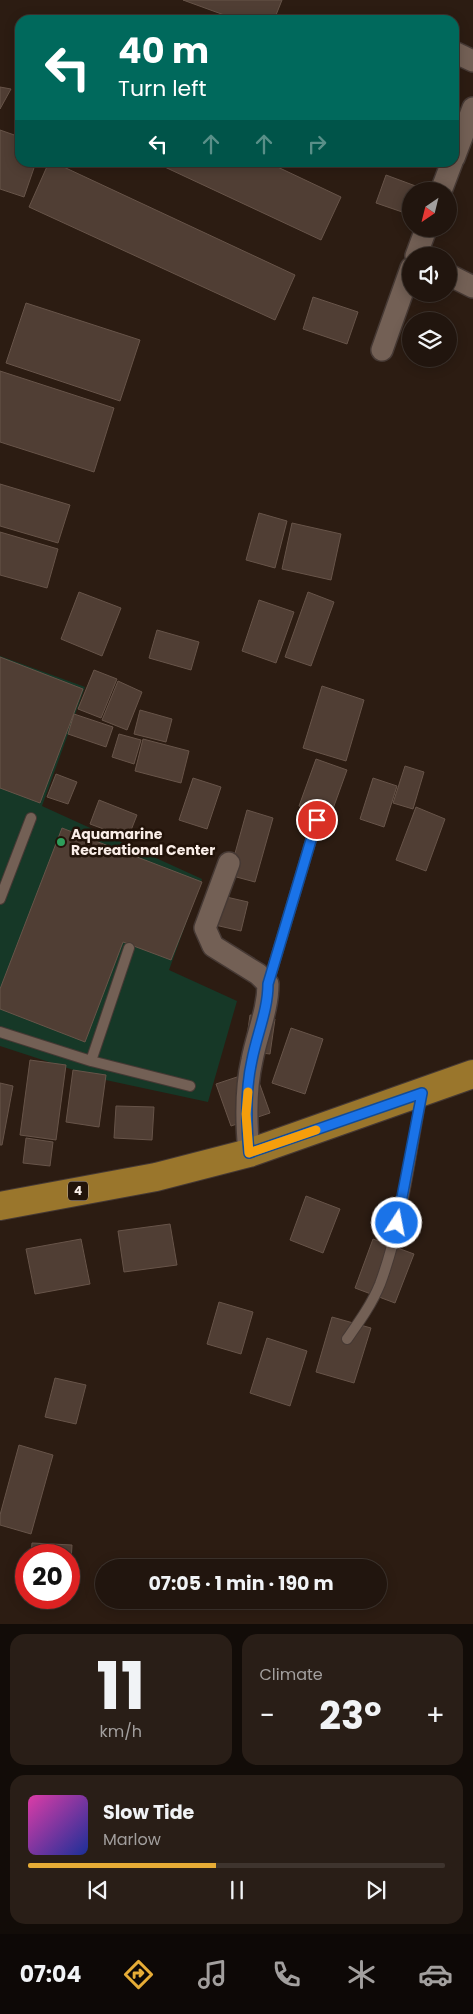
<!DOCTYPE html>
<meta charset="utf-8">
<style>
body{margin:0;font-family:Poppins,sans-serif;background:#291e17;color:#f1f3f6;height:100vh;display:flex;flex-direction:column;font-size:19px;white-space:nowrap}
*{box-sizing:border-box;margin:0}
p{font-size:16px;color:#a29f9e}
.icon{flex:none;width:28px;height:28px;fill:none;stroke:currentColor;stroke-width:2;stroke-linecap:round;stroke-linejoin:round}
.map{position:relative;height:1624px;overflow:hidden}
.side{display:flex;flex-direction:column;gap:10px;padding:10px;background:#120c08;flex:1}
.side>*{flex:none}
.guide{position:absolute;left:15px;top:15px;width:444px;height:152px;border-radius:15px;box-shadow:0 2px 12px #0003,0 0 0 1px #3e342e;background:#00695c;color:#fff;overflow:hidden}
.needle{width:32px;rotate:215deg}
.buttons{position:absolute;left:402px;top:182px;display:grid;gap:10px}
.buttons a{display:grid;place-items:center;width:55px;height:55px;border-radius:50%;background:#21150e;box-shadow:0 2px 12px #0003,0 0 0 1px #3e342e;font-size:25px}
.speed{position:absolute;left:15px;top:1544px;display:flex;gap:10px;font-size:25px;font-weight:700;text-align:center}
.speed>*{display:grid;place-content:center;width:65px;height:65px;border-radius:50%;background:#21150e;box-shadow:0 2px 12px #0003,0 0 0 1px #3e342e;line-height:1}
.speed .limit{border:8px solid #d22;background:#fff;color:#111}
.pin{position:absolute;display:grid;place-items:center;width:42px;height:42px;color:#fff;margin:-21px;border:2px solid #fff;border-radius:50%;box-shadow:0 1px 5px #0007}
.me{position:absolute;width:55px;margin:-28px;rotate:11deg;stroke-linejoin:round;filter:drop-shadow(0 0 4px #0008)}
.turn{display:flex;align-items:center;gap:18px;height:105px;padding:0 20px;font-size:22px}
.turn .icon{width:65px;height:65px;stroke-width:2.5}
.turn b{display:block;font-size:35px;line-height:42px}
.lanes{display:flex;align-items:center;height:48px;padding:0 20px;background:#0003;justify-content:center;gap:25px;direction:ltr}
.lanes .off{opacity:.35}
.big{font-size:38px;font-weight:700;line-height:1.1}
.side .widget{flex:1;display:flex;flex-direction:column;justify-content:center;gap:8px;min-width:0;padding:0 18px;border-radius:15px;background:#291e17}
.side .dial{align-items:center;gap:0}
.dial b{font-size:65px;line-height:1}
.song{display:flex;align-items:center;gap:15px}
.cover{width:60px;height:60px;border-radius:8px;background:linear-gradient(135deg,hsl(320 70% 55%),hsl(230 70% 35%))}
.played{height:5px;border-radius:2px;background:linear-gradient(90deg,#e6ac36 45%,#3e342e 45%)}
.keys{display:flex;justify-content:space-around;direction:ltr}
.heat{display:flex;justify-content:space-between;align-items:center;font-size:28px;direction:ltr}
.side .tiles{flex:1;display:grid;gap:10px;grid-template-columns:1fr 1fr}
.widget:last-child{grid-column:span 2}
.trip{position:absolute;left:95px;top:1559px;width:292px;height:50px;border-radius:25px;background:#21150e;box-shadow:0 2px 12px #0003,0 0 0 1px #3e342e;font-weight:700;line-height:50px;text-align:center}
.tab-bar{display:flex;height:80px;justify-content:space-around;align-items:center;background:#0d0806;color:#a29f9e}
.tab-bar .icon{width:35px;height:35px}
.tab-bar .active{color:#e6ac36}
.tab-bar b{font-size:22px;color:#f1f3f6}
.map>svg:first-child{display:block}
.green{fill:#163827}
.building{fill:#503e34;stroke:#675449}
.lines{fill:none;stroke-linecap:round;stroke-linejoin:round}
.service-casing{stroke:#463934;stroke-width:12}
.minor-casing{stroke:#463934;stroke-width:24}
.trunk-casing{stroke:#463934;stroke-width:30}
.service{stroke:#736055;stroke-width:10}
.minor{stroke:#736055;stroke-width:21}
.trunk{stroke:#9a762c;stroke-width:28}
.route-casing{stroke:#114b97;stroke-width:12}
.route{stroke:#1a73e8;stroke-width:9}
.slow{stroke:#f59e0b;stroke-width:9}
.leisure-dot{fill:#2e9e5b;stroke:#221309;stroke-width:2}
.labels{text-anchor:middle;stroke-width:5;stroke-linejoin:round;paint-order:stroke}
.shield{fill:#221309;stroke:#b9aca5;stroke-width:1}
.shield-label{font-size:12px;font-weight:bold;fill:#faeee8}
.poi-label{font-size:14px;font-weight:bold;fill:#faeee8;stroke:#221309;text-anchor:start}
</style>
<div class="map">
<svg width="473" height="1624" viewBox="0 0 473 1624">
<rect width="100%" height="100%" fill="#2c1c12"/>
<path class="green" d="M0,656L85,687L42,806L202,879L169,970L237,1001L208,1102L101,1079L0,1046Z"/>
<path class="building" d="M183,0H282L274,20H238Z
M20,72V85L16,84Z
M0,87L11,89L0,109Z
M0,130L20,137V162H36L24,197L0,189Z
M49,162H53L295,275L275,320L29,207Z
M154,162H267L341,197L321,240Z
M386,175L421,188L420,191H411V215L376,203Z
M313,297L358,312L347,344L303,329Z
M26,303L140,340L120,401L6,363Z
M0,371L114,408L94,472L0,442Z
M0,484L70,505L58,543L0,526Z
M259,513L287,521L275,568L246,560Z
M292,523L341,534L331,580L282,569Z
M0,532L58,549L47,588L0,575Z
M79,592L121,608L102,656L61,639Z
M308,592L334,602L311,666L285,657Z
M259,600L294,612L276,663L242,651Z
M157,630L199,642L191,670L149,658Z
M0,657L83,689L40,803L0,788Z
M94,670L117,679L101,718L78,709Z
M118,681L142,692L127,730L102,720Z
M322,686L364,700L346,761L303,748Z
M140,710L172,719L166,742L134,734Z
M74,714L113,727L106,747L68,734Z
M119,734L141,740L134,764L112,757Z
M143,739L189,751L181,783L135,771Z
M316,759L347,770L330,817L299,806Z
M405,766L424,772L413,809L393,803Z
M56,774L77,782L68,804L47,797Z
M193,778L221,787L207,829L179,820Z
M373,778L397,786L384,827L360,819Z
M99,800L137,815L128,838L90,824Z
M416,807L445,819L426,871L396,860Z
M247,810L273,818L255,882L229,875Z
M62,828L202,882L171,960L123,942L85,1042L0,1009V989Z
M222,896L248,902L241,931L215,925Z
M250,1015L275,1019L270,1054L245,1051Z
M291,1028L323,1039L305,1094L272,1083Z
M30,1060L66,1065L56,1140L20,1135Z
M73,1070L106,1075L99,1127L66,1122Z
M255,1071L270,1113L231,1126L216,1084Z
M0,1083L13,1086L2,1145H0Z
M116,1106L154,1107L152,1140L114,1138Z
M26,1138L53,1142L50,1166L23,1163Z
M306,1196L340,1209L323,1253L290,1240Z
M170,1224L177,1265L124,1272L118,1231Z
M81,1239L90,1284L35,1294L26,1249Z
M373,1239L414,1254L395,1303L355,1288Z
M219,1302L253,1312L241,1354L207,1344Z
M332,1317L371,1328L354,1383L316,1372Z
M267,1338L307,1351L290,1406L250,1393Z
M55,1378L86,1385L76,1424L45,1417Z
M19,1445L53,1455L31,1534L0,1525V1515Z
M32,1543L72,1545L70,1579H69V1555H31Z"/>
<g class="lines">
<g class="service-casing">
<path id="service" d="M0,899L31,818
M268,984L317,820
M0,1032L91,1061L190,1086
M91,1061L129,948
M347,1339C359,1322 372,1304 380,1284C402,1225 410,1156 422,1094"/>
</g>
<g class="minor-casing">
<path id="minor" d="M454,52L473,61
M454,158L473,108
M441,191L452,162
M416,256L426,229
M449,275L473,287
M382,350L411,268
M229,863L205,928L213,946L258,974L268,984C268,1010 257,1034 252,1060C245,1091 246,1122 249,1153"/>
</g>
<g class="trunk-casing">
<path id="trunk" d="M0,1206L156,1177L249,1153L473,1074"/>
</g>
<use href="#service" class="service"/>
<use href="#minor" class="minor"/>
<use href="#trunk" class="trunk"/>
</g>
<g class="lines">
<g class="route-casing">
<path id="route" d="M317,820L268,984C268,1010 257,1034 252,1060C245,1091 246,1122 249,1153L422,1093L397,1223"/>
</g>
<use href="#route" class="route"/>
<path class="slow" d="M248,1092L246,1114L249,1153L316,1130"/>
</g>
<circle class="leisure-dot" cx="61" cy="842" r="5"/>
<g class="labels">
<rect class="shield" x="68" y="1181.5" width="20" height="19" rx="4"/>
<g class="shield-label">
<text x="78" y="1195">4</text>
</g>
<g class="poi-label">
<text x="71" y="839">Aquamarine<tspan x="71" dy="16">Recreational Center</tspan></text>
</g>
</g>
</svg>
<div class="buttons">
<a><svg class="needle" viewBox="-14 -14 28 28"><path d="M0-13l5 13h-10z" fill="#e53935"/><path d="M0 13l5-13h-10z" fill="#a29f9e"/></svg></a>
<a><svg class="icon" aria-label="sound" viewBox="0 0 24 24"><path d="M4 9h4l5-4v14l-5-4H4zM17 9q2 3 0 6"/></svg></a>
<a><svg class="icon" aria-label="layers" viewBox="0 0 24 24"><path d="M12 4l9 5-9 5-9-5zM3 14l9 5 9-5"/></svg></a>
</div>
<div class="speed"><div class="limit">20</div></div>
<div class="pin" style="left:317px;top:820px;background:#d93025"><svg class="icon" aria-label="arrive" viewBox="0 0 24 24"><path d="M6 21V4h12l-3 4 3 4H6"/></svg></div>
<svg class="me" style="left:397px;top:1223px" viewBox="-20 -20 40 40"><circle r="17" fill="#1a73e8" stroke="#fff" stroke-width="3"/><path d="M0-11L8 9 0 5-8 9z" fill="#fff"/></svg>
<div class="trip">07:05 · 1 min · 190 m</div>
<div class="guide">
<div class="turn"><svg class="icon" aria-label="left" viewBox="0 0 24 24"><path d="M17 20v-9H6M10 6l-5 5 5 5"/></svg><div><b>40 m</b>Turn left</div></div>
<div class="lanes"><svg class="icon" aria-label="left" viewBox="0 0 24 24"><path d="M17 20v-9H6M10 6l-5 5 5 5"/></svg><svg class="icon off" aria-label="ahead" viewBox="0 0 24 24"><path d="M12 20V5M6 11l6-6 6 6"/></svg><svg class="icon off" aria-label="ahead" viewBox="0 0 24 24"><path d="M12 20V5M6 11l6-6 6 6"/></svg><svg class="icon off" aria-label="right" viewBox="0 0 24 24"><path d="M7 20v-9h11M14 6l5 5-5 5"/></svg></div>
</div>
</div>
<section class="side">
<div class="tiles">
<div class="widget dial"><b>11</b><p>km/h</p></div>
<div class="widget"><p>Climate</p>
<div class="heat"><a>−</a><b class="big">23°</b><a>+</a></div>
</div>
<div class="widget">
<div class="song"><i class="cover"></i><div><b>Slow Tide</b><p>Marlow</p></div></div>
<div class="played"></div>
<div class="keys"><svg class="icon" aria-label="previous" viewBox="0 0 24 24"><path d="M18 5L8 12l10 7zM5 5v14"/></svg><svg class="icon" aria-label="pause" viewBox="0 0 24 24"><path d="M8 5v14M16 5v14"/></svg><svg class="icon" aria-label="next" viewBox="0 0 24 24"><path d="M6 5l10 7-10 7zM19 5v14"/></svg></div>
</div>
</div>
</section>
<nav class="tab-bar">
<b>07:04</b>
<svg class="icon active" aria-label="directions" viewBox="0 0 24 24"><path d="M12 3l9 9-9 9-9-9zM9 14v-3h6M13 9l2 2-2 2"/></svg>
<svg class="icon" aria-label="music" viewBox="0 0 24 24"><path d="M9 18V5l10-2v13"/><circle cx="6" cy="18" r="3"/><circle cx="16" cy="16" r="3"/></svg>
<svg class="icon" aria-label="phone" viewBox="0 0 24 24"><path d="M5 4h4l2 5-3 2q2 4 5 5l2-3 5 2v4C11 20 4 13 5 4z"/></svg>
<svg class="icon" aria-label="climate" viewBox="0 0 24 24"><path d="M12 3v18M4 7l16 10M4 17L20 7"/></svg>
<svg class="icon" aria-label="car" viewBox="0 0 24 24"><path d="M5 17H2v-5l4-1 3-4h7l3 4 3 1v5h-3M9 17h6M6 11h13"/><circle cx="7" cy="17" r="2"/><circle cx="17" cy="17" r="2"/></svg>
</nav>
